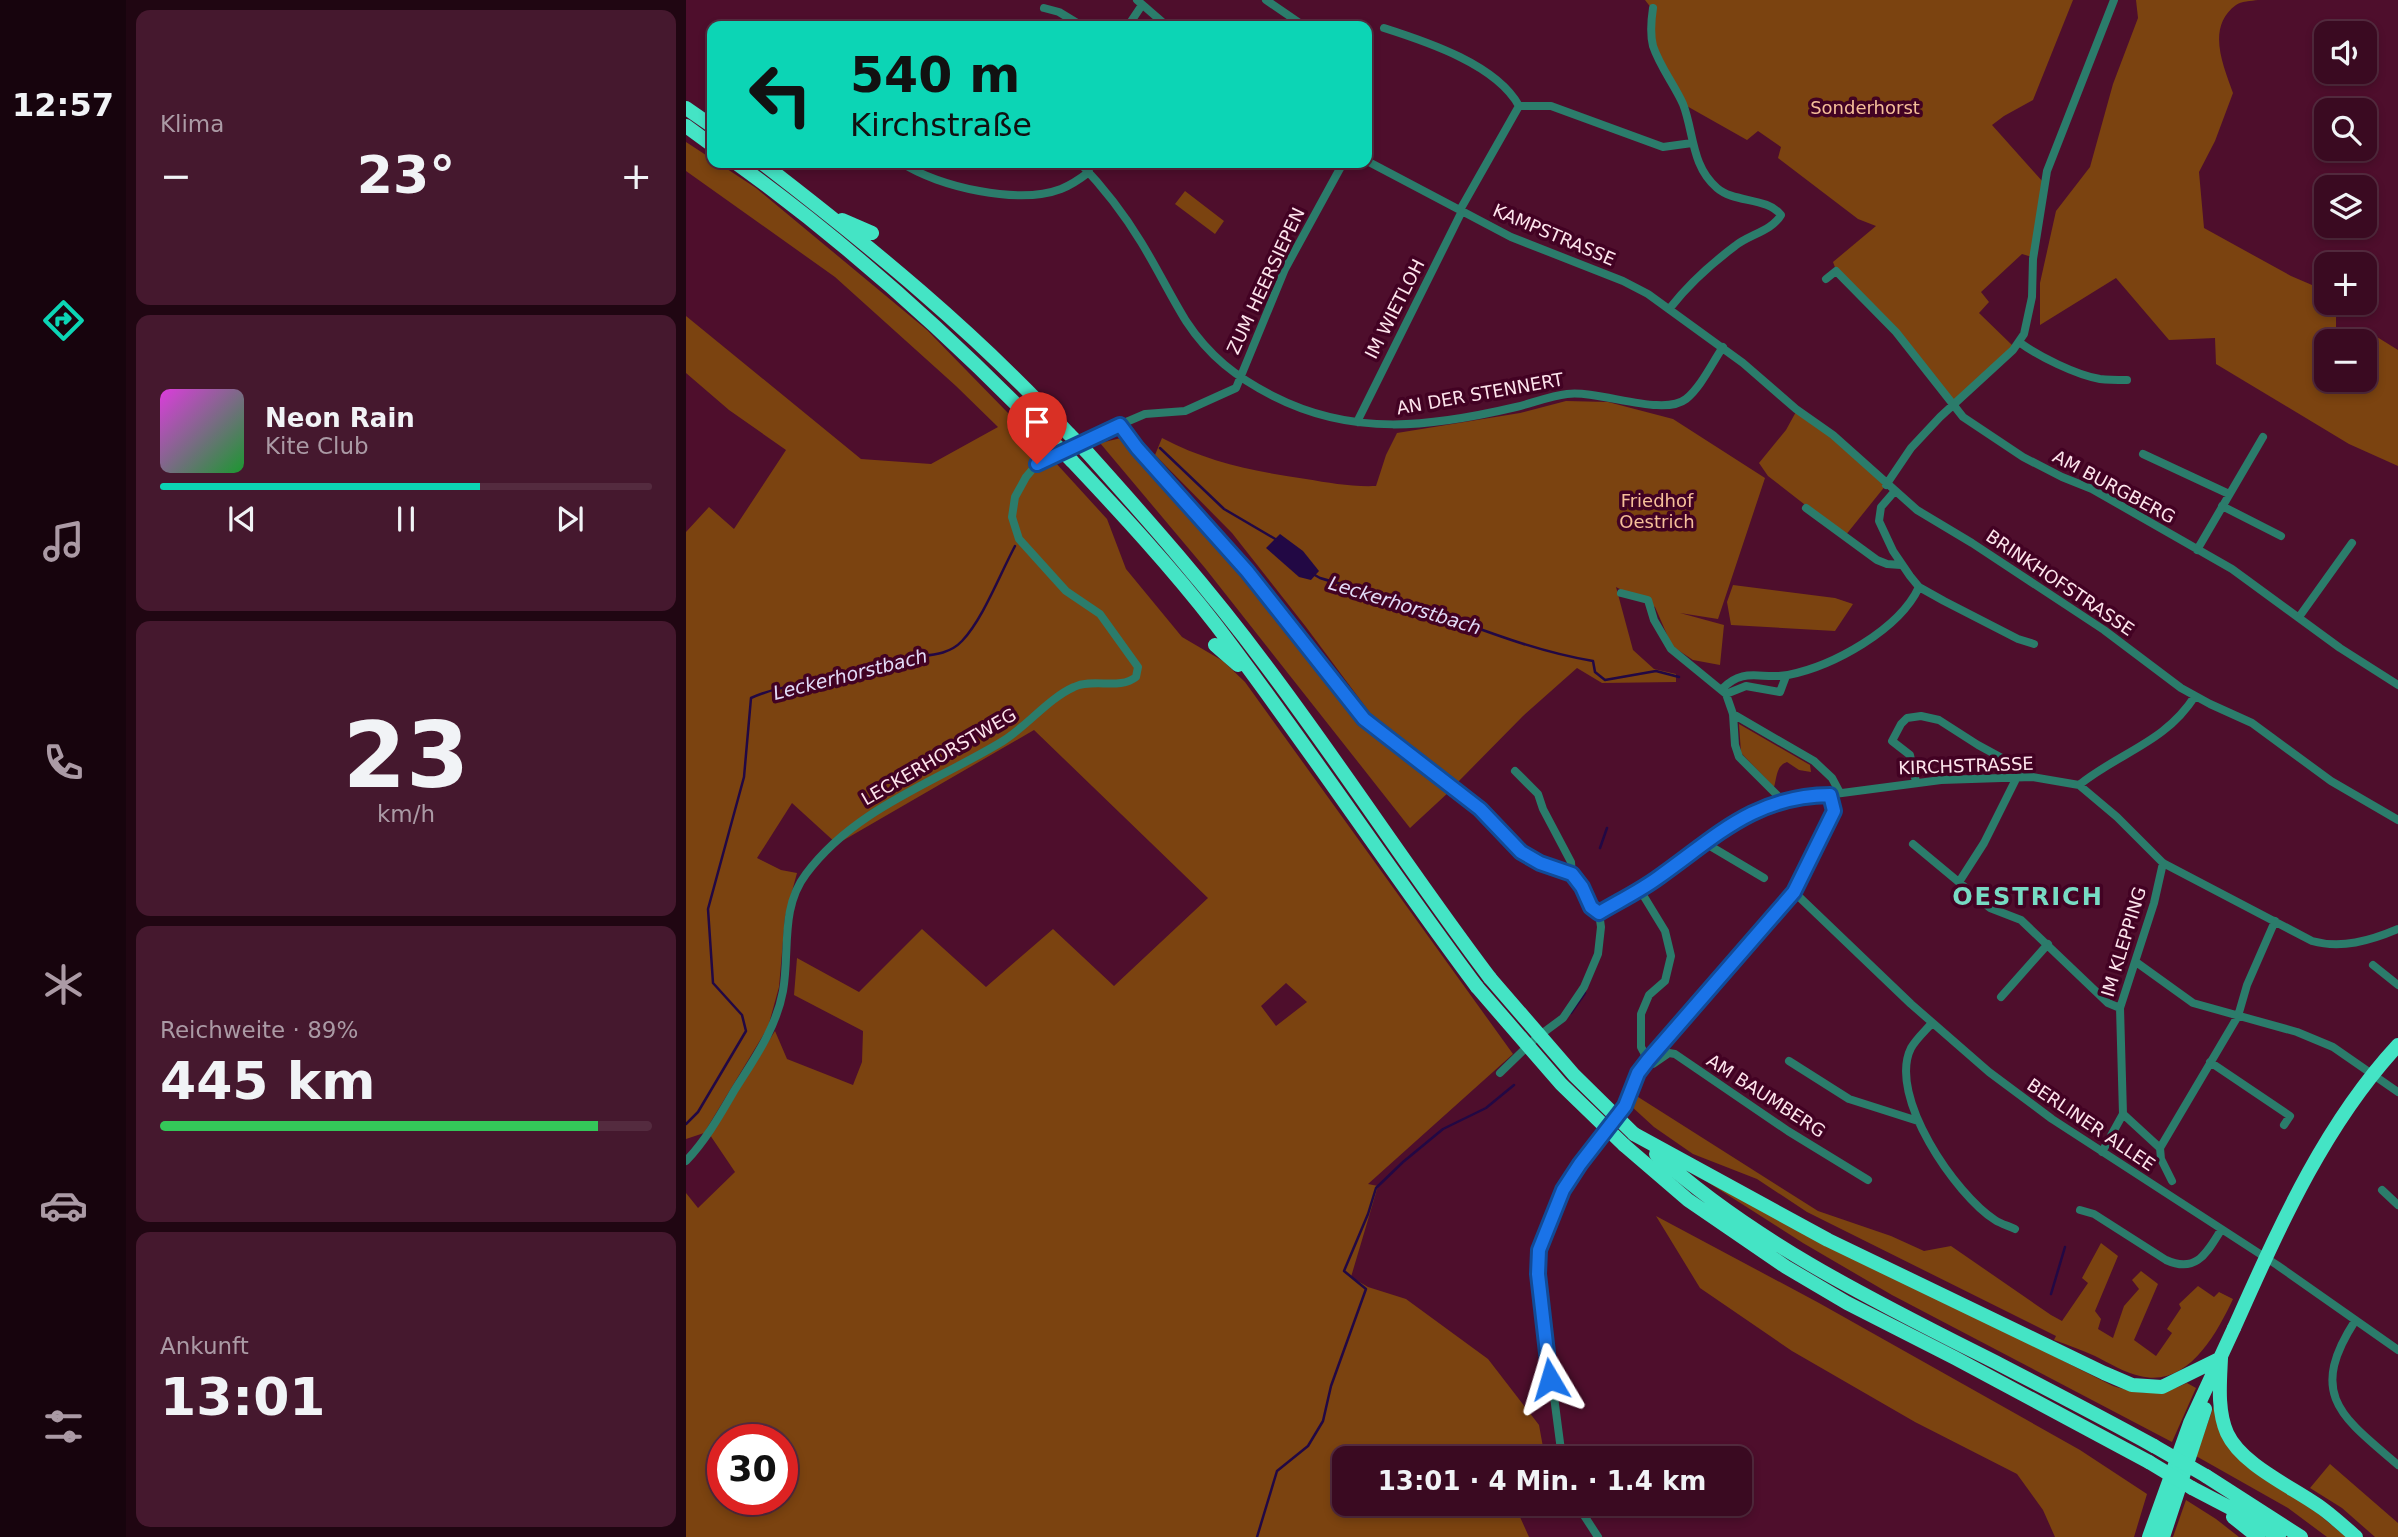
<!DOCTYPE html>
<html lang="de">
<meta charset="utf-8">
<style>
body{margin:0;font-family:"DejaVu Sans",sans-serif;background:#45182e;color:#f1f3f6;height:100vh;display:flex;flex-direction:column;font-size:26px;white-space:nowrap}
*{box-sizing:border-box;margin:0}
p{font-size:23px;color:#ab9aa5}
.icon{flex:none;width:38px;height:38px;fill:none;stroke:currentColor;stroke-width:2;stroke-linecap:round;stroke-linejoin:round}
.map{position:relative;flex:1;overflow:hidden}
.drawer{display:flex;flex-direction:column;gap:10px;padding:10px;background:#200612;width:560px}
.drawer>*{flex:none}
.hud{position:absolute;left:21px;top:21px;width:665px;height:147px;border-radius:14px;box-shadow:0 4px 10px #0003,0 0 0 2px #542b3f;background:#0cd5b5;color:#111;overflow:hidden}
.fabs{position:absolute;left:1628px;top:21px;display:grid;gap:14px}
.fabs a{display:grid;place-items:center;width:63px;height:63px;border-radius:14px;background:#3a0a21;box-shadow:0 4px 10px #0003,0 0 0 2px #542b3f;font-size:35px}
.speed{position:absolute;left:21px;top:1424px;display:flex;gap:14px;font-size:35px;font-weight:700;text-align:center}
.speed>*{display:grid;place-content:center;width:91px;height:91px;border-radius:50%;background:#3a0a21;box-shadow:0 4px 10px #0003,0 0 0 2px #542b3f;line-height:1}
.speed .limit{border:10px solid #d22;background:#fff;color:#111}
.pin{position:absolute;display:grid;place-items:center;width:60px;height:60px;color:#fff;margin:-72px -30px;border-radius:50% 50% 50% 0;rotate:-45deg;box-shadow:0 0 7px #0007}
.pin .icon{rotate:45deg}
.me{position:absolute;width:77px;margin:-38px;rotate:353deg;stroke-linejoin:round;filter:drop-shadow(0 0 5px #0008)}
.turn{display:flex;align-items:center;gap:24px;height:147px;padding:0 28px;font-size:32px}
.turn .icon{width:91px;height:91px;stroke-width:2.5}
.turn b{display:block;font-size:49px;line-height:60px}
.big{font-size:52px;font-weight:800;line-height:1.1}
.drawer .widget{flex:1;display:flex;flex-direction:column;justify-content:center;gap:10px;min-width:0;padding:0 24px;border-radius:14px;background:#45182e}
.drawer .dial{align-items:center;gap:0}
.dial b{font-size:91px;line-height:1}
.song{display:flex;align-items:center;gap:21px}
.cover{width:84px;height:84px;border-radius:10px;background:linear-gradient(135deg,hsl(300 70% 55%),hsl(130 70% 35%))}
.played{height:7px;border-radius:4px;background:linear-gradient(90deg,#0cd5b5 65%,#542b3f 65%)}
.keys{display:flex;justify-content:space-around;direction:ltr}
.heat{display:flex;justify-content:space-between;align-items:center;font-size:38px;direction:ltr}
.charge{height:10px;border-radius:5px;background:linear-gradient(90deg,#34c759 89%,#542b3f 0)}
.trip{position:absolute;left:646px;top:1446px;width:420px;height:70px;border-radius:14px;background:#3a0a21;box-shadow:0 4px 10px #0003,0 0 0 2px #542b3f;font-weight:800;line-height:70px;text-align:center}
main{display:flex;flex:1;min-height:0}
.tabs{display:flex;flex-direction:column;width:126px;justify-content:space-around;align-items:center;background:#17040d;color:#ab9aa5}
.tabs .icon{width:49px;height:49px}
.tabs .current{color:#0cd5b5}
.tabs b{font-size:32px;color:#f1f3f6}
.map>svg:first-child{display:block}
.green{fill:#7b4310;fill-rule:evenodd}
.water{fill:#220844}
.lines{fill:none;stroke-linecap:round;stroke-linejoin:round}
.stream{stroke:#220844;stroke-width:2.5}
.street{stroke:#2b7c6b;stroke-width:8}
.highway{stroke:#44e4c5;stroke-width:14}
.highway-bridge{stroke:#44e4c5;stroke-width:14}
.route-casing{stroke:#114b97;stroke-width:18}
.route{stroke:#1a73e8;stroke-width:12}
.labels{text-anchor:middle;stroke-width:7;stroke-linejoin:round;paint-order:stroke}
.park-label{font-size:18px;fill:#f6c09a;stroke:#420223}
.street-label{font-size:18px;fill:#fde4ec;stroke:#420223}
.water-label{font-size:19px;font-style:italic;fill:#e2dbf8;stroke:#420223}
.district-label{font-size:24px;font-weight:bold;letter-spacing:2px;fill:#77dac3;stroke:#420223}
</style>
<main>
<nav class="tabs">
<b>12:57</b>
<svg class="icon current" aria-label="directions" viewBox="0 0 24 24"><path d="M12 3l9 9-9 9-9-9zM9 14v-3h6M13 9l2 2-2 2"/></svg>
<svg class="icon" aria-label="music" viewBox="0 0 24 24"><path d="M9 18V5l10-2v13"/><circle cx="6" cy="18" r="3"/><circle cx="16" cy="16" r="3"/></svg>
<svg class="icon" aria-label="phone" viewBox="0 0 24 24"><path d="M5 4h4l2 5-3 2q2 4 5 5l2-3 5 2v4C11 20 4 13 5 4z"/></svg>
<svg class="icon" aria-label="climate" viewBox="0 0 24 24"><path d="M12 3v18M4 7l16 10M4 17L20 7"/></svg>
<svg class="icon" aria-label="car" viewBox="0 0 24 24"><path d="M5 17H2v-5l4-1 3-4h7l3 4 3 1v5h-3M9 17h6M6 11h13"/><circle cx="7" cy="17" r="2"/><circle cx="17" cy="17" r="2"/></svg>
<svg class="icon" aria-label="filters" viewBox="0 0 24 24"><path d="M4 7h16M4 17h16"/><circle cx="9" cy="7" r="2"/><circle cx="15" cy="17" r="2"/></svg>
</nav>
<section class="drawer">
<div class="widget"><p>Klima</p>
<div class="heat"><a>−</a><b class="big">23°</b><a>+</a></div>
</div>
<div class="widget">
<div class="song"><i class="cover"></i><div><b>Neon Rain</b><p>Kite Club</p></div></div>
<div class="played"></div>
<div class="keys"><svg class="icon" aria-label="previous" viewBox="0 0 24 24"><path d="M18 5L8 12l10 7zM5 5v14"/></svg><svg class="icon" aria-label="pause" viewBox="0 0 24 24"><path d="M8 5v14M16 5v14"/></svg><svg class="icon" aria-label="next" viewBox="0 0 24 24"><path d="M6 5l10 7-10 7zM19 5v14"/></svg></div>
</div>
<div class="widget dial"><b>23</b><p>km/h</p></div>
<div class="widget"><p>Reichweite · 89%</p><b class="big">445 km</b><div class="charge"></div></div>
<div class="widget"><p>Ankunft</p><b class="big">13:01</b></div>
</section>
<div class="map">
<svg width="1712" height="1537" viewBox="0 0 1712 1537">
<rect width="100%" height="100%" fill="#4e0e2c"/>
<path class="green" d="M959,0H1387L1347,100L1318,116L1306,125L1357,182L1346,257L1336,254L1295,292L1303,302L1293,313L1328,347L1267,404L1260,392L1150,270L1147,262L1190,226L1172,219L1092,158L1095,147L1072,131L1061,140L999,105L968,45L966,9Z
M1450,0H1572C1565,1 1555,1 1550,5C1520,27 1537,65 1547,93L1529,141L1513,172L1518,228L1605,276L1640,291V303H1650V327L1683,332L1712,350V466L1663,444L1530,364L1529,338L1483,340L1430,278L1354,325V283L1370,211L1404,167L1427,84L1452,18ZM1640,341H1678V380H1640Z
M0,142L26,159V163H32L70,188L241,330L358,450L421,519L440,569L496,637L537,661L559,682L827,1054L682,1184L692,1186L665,1277L682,1287L720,1299L802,1359L853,1425L859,1458H658V1503H834L830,1508L843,1537H0V1193L12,1208L49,1172L24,1135L89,1031L101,1059L167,1085L176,1062L177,1031L108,995L111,958L173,992L236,929L300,987L367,929L428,986L522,898L348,730L151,844L106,803L71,858L95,870L111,873L99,917L93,987L82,1027L18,1133L0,1139V532L23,507L48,529L100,450L43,410L0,373V316L175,459L245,464L312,427L270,386L149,277L0,171ZM600,983L621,1002L590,1026L575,1006ZM37,1440H96V1500H37Z
M499,191L538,221L529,234L489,204Z
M880,401L922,402L987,419L1079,478L1032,619L994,613L1038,625L1034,665L1007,660L986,646L969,607L930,587L947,650L968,669L990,674V682L916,683L891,668L837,716L771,783L690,721L620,627L546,533L469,455L476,438C521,462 570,472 620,479C644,483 666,487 690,486L700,455L711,433L834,413Z
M1111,410L1147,436L1200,485L1159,536L1082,476L1073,463L1100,430Z
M435,438L561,576L685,733L764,791L724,828L519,568L414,443Z
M1047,585L1149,598L1167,604L1149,631L1045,625L1041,602Z
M1053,724L1124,765L1125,772L1113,770L1101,762C1090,766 1091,777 1088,787L1055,753Z
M949,1095L1132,1211L1205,1236L1238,1251L1265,1246L1365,1315L1376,1321L1402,1283L1396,1278L1415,1243L1432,1256L1409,1311L1415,1319L1412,1329L1427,1338L1438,1306L1453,1289L1446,1280L1455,1271L1472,1284L1448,1340L1470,1356L1486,1333L1481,1329L1495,1308L1493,1304L1512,1286L1528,1297L1533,1292L1547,1299C1530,1335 1501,1388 1454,1376C1439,1373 1423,1363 1409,1356C1396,1350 1382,1345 1368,1340L1370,1336L1121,1212L1071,1179L1007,1154L968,1127L944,1105Z
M1012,1174L1112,1228L1427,1386C1455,1395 1474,1396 1501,1383L1510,1388L1486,1442L1206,1295L1117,1243L1023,1183Z
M970,1216L1133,1303L1394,1450L1461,1494L1448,1537H1369L1357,1510L1331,1474L1229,1422L1106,1351L1014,1288Z
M1530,1400L1536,1434L1660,1537H1641L1602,1508L1510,1456Z
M1644,1464L1712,1523V1537H1689L1656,1508L1624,1488Z
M1500,1500L1530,1519L1553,1537H1487Z"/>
<path class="water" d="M594,534L617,551L633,571L625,580L613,577L580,548Z"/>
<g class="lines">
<path class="stream" d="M474,448L538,509L591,540
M627,574L634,578C656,585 679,589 701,596C770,618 835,649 907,661L909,672L919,680L970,671L993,677
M914,848L921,828
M885,1013L899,993
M0,1124L12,1112L60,1031L56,1015L27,983L22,909L58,777L65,698C100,682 138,684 175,674C189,671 202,663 216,659C237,654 260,658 276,641C297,619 314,574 329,546
M1365,1294L1379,1247
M571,1537L591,1471L622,1446L637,1421L645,1386L680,1289L658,1271L682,1214L690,1188L717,1162L757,1129L800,1108L828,1085"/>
<path class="street" d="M451,0L481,26
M580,0L618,26
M358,8L373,12L396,26
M967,8C965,21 964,34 967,46C974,67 988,84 997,104C1008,132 1005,166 1031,188C1048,203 1081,197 1095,215C1086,231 1062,235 1049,246C1025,264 1002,285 984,308
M442,26L456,5
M698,28C742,42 811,65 833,106
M833,106H865L977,147L1006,143
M681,161L825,237L937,281L962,294L1057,363L1110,409L1147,435L1231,510L1286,543L1418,630L1495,688L1524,704L1566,723L1645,781L1712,820
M216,163C252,187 333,205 375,189C385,185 394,179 403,172
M394,163C417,187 438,214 455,242C471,268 484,295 500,321C523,356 550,377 587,396C667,437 745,427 830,407C847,403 864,396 881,394C914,390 977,417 1000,399C1015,387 1026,363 1037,347
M774,210L833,106
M1140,279L1150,271L1210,332L1277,417L1337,457L1376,477L1406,489L1546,569L1654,648L1712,685
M1333,342C1352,356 1390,375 1414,379C1423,380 1432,380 1441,380
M671,422L776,211
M434,425L451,448L591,608L678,719L794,809L835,852L854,863L886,874L896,887L905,907L913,913
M1457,454L1543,494
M1200,485L1225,448L1254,417L1327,350L1338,334L1346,297L1347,259L1361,171L1428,0
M1208,492L1195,507L1193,521L1207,551L1224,576L1233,587L1258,601L1332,639L1348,644
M1536,506L1595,536
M1120,508L1191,560L1201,564L1215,565
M1511,550L1577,437
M935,593L962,600L968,620L985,649L1040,694L1047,714L1049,745L1053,757L1091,795L1095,801
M1613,617L1666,543
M1036,689C1058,666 1075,680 1102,675C1147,666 1213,630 1233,587
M1040,694L1060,686L1094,692L1100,676
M1047,714L1128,761L1146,778L1154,793
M829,771L852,794L857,809L885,862L886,874
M1230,782L1224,755L1206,741L1215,724L1221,718L1235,716L1253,720L1292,745L1338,770L1346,777
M1393,785C1434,752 1479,743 1509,696
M1019,843L1078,878
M1227,844L1304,908L1335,920L1422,1003L1434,1008
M1273,882L1298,843L1331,777
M954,890L979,931L985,956L979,981L963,995L955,1014V1047L962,1060
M1108,892L1225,1004L1303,1072L1366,1119L1591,1265L1712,1350
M913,913L954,890L1038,828L1095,801L1255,780L1346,777L1393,785L1431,817L1477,863L1626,941C1655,949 1684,941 1712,929
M1450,962L1507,1003L1611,1032L1647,1047L1712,1092
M1687,965L1712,985
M1315,997L1362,944
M1246,1023C1239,1031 1230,1039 1225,1048C1201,1096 1270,1195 1309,1220C1315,1224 1323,1226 1329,1229
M962,1060L967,1064L983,1053L989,1054L1102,1131L1182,1180
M1103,1061L1163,1099L1232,1121
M1524,1062L1604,1116L1598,1125
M814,1073L850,1038L877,1018L898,987L912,954L915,927L913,913
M1437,1114L1474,1148
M1416,1152L1437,1114L1434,1008L1468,903L1477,863
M0,1161C20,1140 34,1115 48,1091C68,1059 90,1029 97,991C104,952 94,908 120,874C169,808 250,782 317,741C341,726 363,698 388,687C407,678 434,690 450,677L452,667L414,614L380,591L333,539L326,517L329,497L340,477L351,464L405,437L459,414L499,411L550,388L599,269L657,163
M1486,1181L1475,1159L1474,1148L1552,1016L1561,985L1589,921
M1696,1190L1712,1205
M1394,1210L1408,1214L1480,1260C1511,1274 1521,1252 1535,1230
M1669,1321C1621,1395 1656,1417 1712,1465
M876,1458L852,1274L853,1250L877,1190L894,1164L939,1106L952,1073L972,1046L1108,892L1148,811L1144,795
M890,1503L912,1537"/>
<path class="highway" d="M0,108L26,126
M0,126L26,145
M50,163C165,246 270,341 368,443
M76,163C184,246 291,334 383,434
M156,220L186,233
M400,451C462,520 523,589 578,663C656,766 726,875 804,978
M386,461C436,514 485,567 530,625C620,743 702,868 791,987
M529,645L552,665
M948,1134L1142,1240L1418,1373L1446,1385L1476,1387L1535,1358
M938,1145L1002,1200L1100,1267L1161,1303L1269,1358L1463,1462
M970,1154C1070,1244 1194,1304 1313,1364C1365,1391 1417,1418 1468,1446
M1535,1358C1534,1382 1531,1410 1541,1433C1556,1466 1609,1488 1637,1509C1649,1518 1660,1528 1670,1537
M1520,1476L1615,1537
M1506,1488L1554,1513L1593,1537
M1547,1517L1572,1537
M1463,1537L1504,1423L1548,1328
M1477,1537L1519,1409"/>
<path class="highway-bridge" d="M383,434L400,451
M368,443L386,461
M804,978L888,1075L948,1134
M791,987L875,1084L938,1145
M1548,1328C1593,1228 1637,1126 1712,1045
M1468,1446L1520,1476
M1463,1462L1506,1488"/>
</g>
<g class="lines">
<g class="route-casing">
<path id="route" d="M351,464L434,425L451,448L561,571L678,719L794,809L835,852L854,863L886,874L896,887L905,907L913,913C933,901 954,891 973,877C1031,836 1068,796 1144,795L1148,811L1108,892L962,1060L952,1073L939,1106L894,1164L877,1190L853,1250L852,1274L864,1379"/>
</g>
<use href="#route" class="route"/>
</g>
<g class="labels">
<g class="park-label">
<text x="1179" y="114">Sonderhorst</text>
<text x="971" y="507">Friedhof<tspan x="971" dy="21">Oestrich</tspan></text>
</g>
<g class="street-label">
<text transform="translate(868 235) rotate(23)" y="6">KAMPSTRASSE</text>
<text transform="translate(580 281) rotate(-65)" y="6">ZUM HEERSIEPEN</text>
<text transform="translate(709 309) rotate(-63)" y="6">IM WIETLOH</text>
<text transform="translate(794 394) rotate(-10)" y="6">AN DER STENNERT</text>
<text transform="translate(1428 487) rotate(28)" y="6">AM BURGBERG</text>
<text transform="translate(1374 583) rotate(34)" y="6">BRINKHOFSTRASSE</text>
<text transform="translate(253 757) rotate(-30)" y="6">LECKERHORSTWEG</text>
<text transform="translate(1280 766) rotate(-2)" y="6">KIRCHSTRASSE</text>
<text transform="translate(1438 942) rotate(-73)" y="6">IM KLEPPING</text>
<text transform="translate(1080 1096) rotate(33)" y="6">AM BAUMBERG</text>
<text transform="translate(1405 1125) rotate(34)" y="6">BERLINER ALLEE</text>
</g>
<g class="water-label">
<text transform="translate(719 605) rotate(17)" y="7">Leckerhorstbach</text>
<text transform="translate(164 674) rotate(-14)" y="7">Leckerhorstbach</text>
</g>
<g class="district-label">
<text x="1342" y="905">OESTRICH</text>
</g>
</g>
</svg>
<div class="fabs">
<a><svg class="icon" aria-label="sound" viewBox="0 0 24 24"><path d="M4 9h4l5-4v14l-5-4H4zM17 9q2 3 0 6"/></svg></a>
<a><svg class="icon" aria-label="search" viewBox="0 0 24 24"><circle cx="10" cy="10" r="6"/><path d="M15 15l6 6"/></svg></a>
<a><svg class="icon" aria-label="layers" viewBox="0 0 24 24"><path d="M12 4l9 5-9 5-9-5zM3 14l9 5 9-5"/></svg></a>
<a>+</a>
<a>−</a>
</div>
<div class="speed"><div class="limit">30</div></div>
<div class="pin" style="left:351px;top:464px;background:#d93025"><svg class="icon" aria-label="arrive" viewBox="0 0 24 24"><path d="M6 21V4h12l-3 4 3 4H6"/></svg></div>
<svg class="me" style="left:864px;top:1379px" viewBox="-20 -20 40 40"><path d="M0-17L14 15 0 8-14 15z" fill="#1a73e8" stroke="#fff" stroke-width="4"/></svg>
<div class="trip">13:01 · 4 Min. · 1.4 km</div>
<div class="hud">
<div class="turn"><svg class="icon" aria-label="left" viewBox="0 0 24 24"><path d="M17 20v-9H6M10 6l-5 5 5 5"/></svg><div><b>540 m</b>Kirchstraße</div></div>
</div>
</div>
</main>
